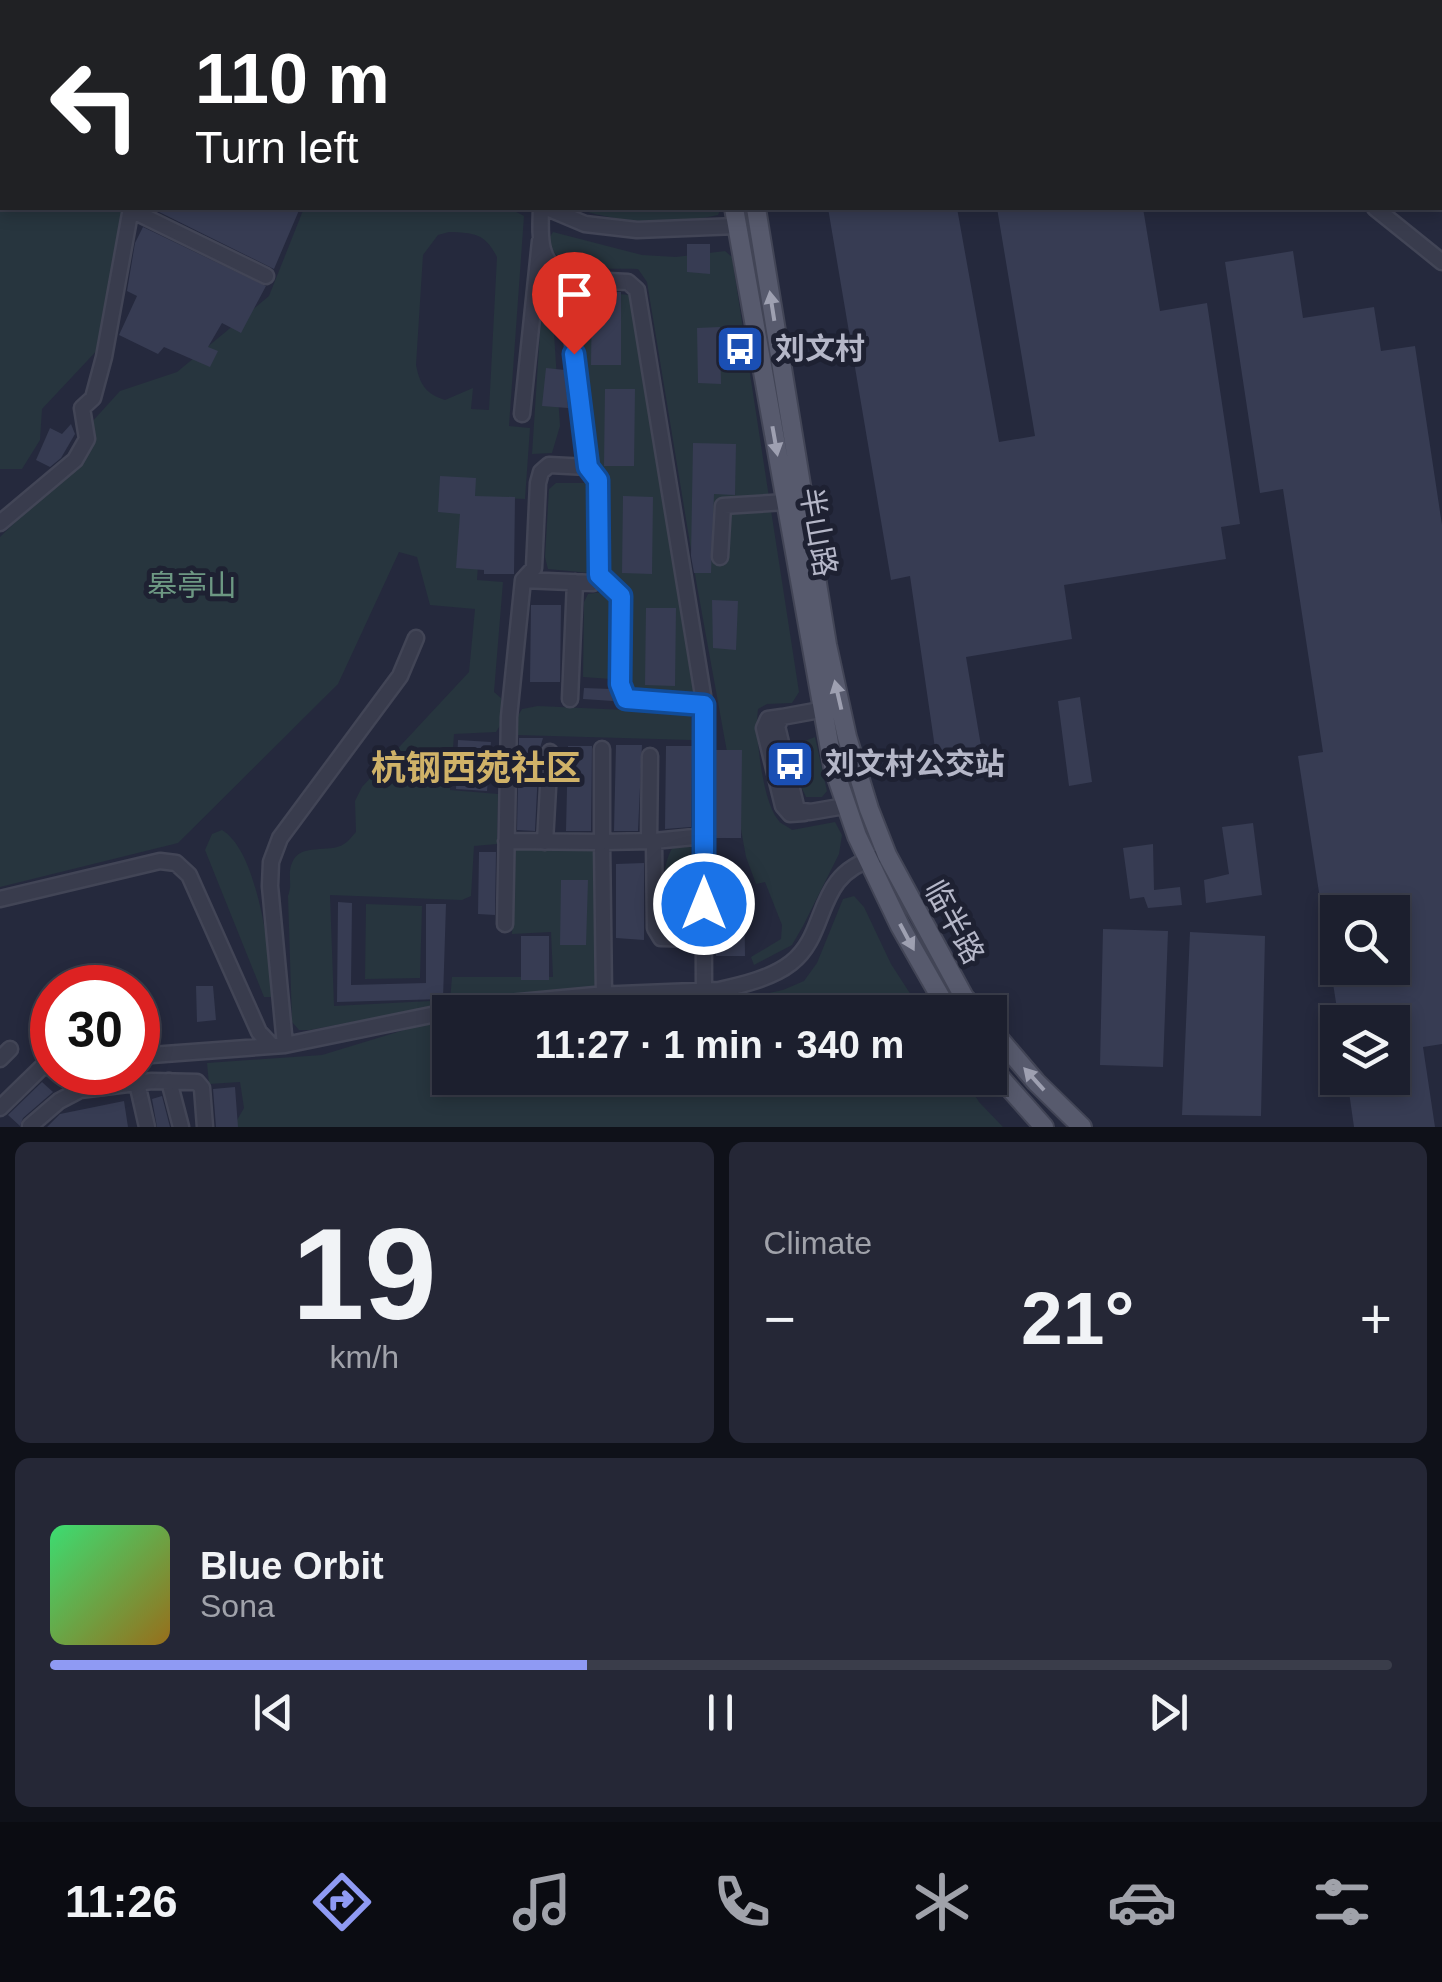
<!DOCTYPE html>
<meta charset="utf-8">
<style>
body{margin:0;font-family:Arial,"Noto Sans SC",sans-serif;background:#252736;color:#f1f3f6;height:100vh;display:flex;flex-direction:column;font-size:38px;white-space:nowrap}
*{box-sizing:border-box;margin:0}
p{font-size:32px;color:#a0a2aa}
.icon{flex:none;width:55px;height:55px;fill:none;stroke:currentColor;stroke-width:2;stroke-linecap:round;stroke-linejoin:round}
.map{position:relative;height:1127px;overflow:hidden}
.sheet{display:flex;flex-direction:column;gap:15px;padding:15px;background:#0f1119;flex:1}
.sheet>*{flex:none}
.banner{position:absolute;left:0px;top:0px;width:1442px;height:210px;box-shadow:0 5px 15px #0003,0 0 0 2px #3a3d4a;background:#202124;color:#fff;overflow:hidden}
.tools{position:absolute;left:1320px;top:895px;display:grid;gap:20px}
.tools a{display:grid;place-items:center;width:90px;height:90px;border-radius:0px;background:#1c1f2e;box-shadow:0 5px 15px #0003,0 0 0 2px #3a3d4a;font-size:50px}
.speed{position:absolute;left:30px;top:965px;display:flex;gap:20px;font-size:50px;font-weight:700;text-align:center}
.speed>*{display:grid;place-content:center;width:130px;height:130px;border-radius:50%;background:#1c1f2e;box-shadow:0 5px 15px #0003,0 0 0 2px #3a3d4a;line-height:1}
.speed .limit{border:15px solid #d22;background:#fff;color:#111}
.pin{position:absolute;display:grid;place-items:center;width:85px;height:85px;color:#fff;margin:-102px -42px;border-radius:50% 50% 50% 0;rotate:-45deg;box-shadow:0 0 10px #0007}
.pin .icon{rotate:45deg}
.me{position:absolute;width:110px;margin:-55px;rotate:0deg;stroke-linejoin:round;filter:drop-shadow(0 0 8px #0008)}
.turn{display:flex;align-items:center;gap:35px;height:210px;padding:0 30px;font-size:45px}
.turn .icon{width:130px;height:130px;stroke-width:2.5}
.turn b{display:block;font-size:70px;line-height:85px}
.big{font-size:75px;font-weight:600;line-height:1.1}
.sheet .tile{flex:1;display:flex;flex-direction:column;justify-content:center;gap:15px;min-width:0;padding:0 35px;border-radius:15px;background:#252736}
.sheet .dial{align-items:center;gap:0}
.dial b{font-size:130px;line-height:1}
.song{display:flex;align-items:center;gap:30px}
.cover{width:120px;height:120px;border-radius:15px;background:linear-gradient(135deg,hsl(140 70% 55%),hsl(40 70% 35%))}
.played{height:10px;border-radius:5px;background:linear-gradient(90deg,#8f9af3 40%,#3a3d4a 40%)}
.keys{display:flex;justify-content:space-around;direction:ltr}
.heat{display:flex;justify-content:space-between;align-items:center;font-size:55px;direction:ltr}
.sheet .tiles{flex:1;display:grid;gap:15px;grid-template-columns:1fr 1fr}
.tile:last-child{grid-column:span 2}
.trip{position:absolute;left:432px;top:995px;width:575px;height:100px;border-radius:0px;background:#1c1f2e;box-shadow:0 5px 15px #0003,0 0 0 2px #3a3d4a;font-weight:600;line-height:100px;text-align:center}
.tab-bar{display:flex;height:160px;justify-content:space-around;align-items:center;background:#0b0c12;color:#a0a2aa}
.tab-bar .icon{width:70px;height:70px}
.tab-bar .selected{color:#8f9af3}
.tab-bar b{font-size:45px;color:#f1f3f6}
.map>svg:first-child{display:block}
.green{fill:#27353e;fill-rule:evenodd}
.building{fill:#373c53;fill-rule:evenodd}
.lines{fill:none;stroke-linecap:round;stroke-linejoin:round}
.minor-casing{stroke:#424556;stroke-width:19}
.major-casing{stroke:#424556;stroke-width:22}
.minor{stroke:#393c4d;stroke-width:14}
.major{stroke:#575a6d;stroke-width:18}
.oneway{fill:#9ea0b1}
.route-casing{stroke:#114b97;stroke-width:25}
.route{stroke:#1a73e8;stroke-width:18}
.labels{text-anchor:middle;stroke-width:10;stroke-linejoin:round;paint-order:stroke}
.poi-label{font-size:30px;font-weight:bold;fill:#b5b7c8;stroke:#1e2132;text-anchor:start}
.street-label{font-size:30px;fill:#b5b7c8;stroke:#1e2132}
.park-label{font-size:30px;fill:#6d9883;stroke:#1e2132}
.quarter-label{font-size:35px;font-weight:bold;fill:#d0b268;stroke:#1e2132}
</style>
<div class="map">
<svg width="1442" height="1127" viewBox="0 0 1442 1127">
<rect width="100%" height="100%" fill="#25293d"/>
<path class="green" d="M0,0L102,2H2V208H124L102,345L42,409L40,440L22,469H0Z
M364,0H687L688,2H347Z
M304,208H509L524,216L509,426L530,428L525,499L483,497L477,580L503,582L494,692L501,698V724L496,732L454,734L450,790L498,794L497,844L474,846L471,896L462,900L330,895L334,1006L450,1000L452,977H553L551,932L512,934L514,849L598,851L599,988L474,999L310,1030H299L292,1022L288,896C293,884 287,874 292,863C300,842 329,854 344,844C349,841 352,836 356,832L355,801L362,787L469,672L475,609L430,605L417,557L399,552L338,684L178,843L0,887V537L57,481L90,424L120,391L177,372L269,296ZM449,232C474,233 485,233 497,257L489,410L471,409L473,388L445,400C426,394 420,385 416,365L423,255L438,235Z
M576,208H721L718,215C674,225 618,224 576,208Z
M553,232L642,255L676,257L725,251L732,257L799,692L792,703L767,704L758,709C755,733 762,802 779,821C780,823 790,828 792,830L835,822L842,835L839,854L803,926L792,945L754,965L751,957L781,939L782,925L765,882L756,884L746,857L697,586L647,282L638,269C607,267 558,276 548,240Z
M543,286L551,287L560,426L552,453L532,454Z
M575,289L629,295L694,695L635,691L631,680L628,595L610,575L607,477L595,463Z
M556,483H587L592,491L590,573L548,569L545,557L549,489Z
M602,592L609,598L611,679L583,677L584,602L588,594Z
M538,706L691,713L692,740L516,735V719L522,709Z
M815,737L827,791L822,797H806L800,784L792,746Z
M222,830C259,852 269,956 275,997H264L205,850L212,834Z
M673,847H691V920L675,924C660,908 661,864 673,847Z
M854,896L864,907L891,964L922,1012H480L624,996L667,1004L731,1001L783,990L804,981L817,963L843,899Z
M366,904L422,906L420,978L365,979Z
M450,1016V1078H964L979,1102L1003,1127H233L244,1108L240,1082L209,1084L207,1063L322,1055Z"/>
<path class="building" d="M151,208H300L274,269Z
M828,208H957L999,442L1035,436L997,208H1143L1160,311L1207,303L1240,524L1221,527L1226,559L1064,585L1072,639L966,657L981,746L936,755L910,576L891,580Z
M143,227L266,286L241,333L222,323L208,347L218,351L210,367L164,347L158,354L119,335L137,296L127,291L135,243Z
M687,244H710V274L687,272Z
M1293,251L1303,318L1374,307L1381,351L1415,346L1442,525V1044L1423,1047L1435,1127H1354L1347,1078H1392V1022H1339L1298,756L1323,752L1283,489L1260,493L1225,262ZM1338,912H1392V968H1338Z
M592,291L621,292V365H591Z
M720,327L721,384L698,383L697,328Z
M546,368L565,370L568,408L542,406Z
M605,389H635L634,466H604Z
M71,424L75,434L61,458L50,467L36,460L50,428L62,434Z
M693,443L736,444L735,495L714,494L711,573H694L691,556Z
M440,476L476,478L475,496L515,497L514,574H484V570L456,568L460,514L438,512Z
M623,496L653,497L652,574L622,573Z
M712,600L738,601L736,650L713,648Z
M531,605H561L560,682H530Z
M646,608H676L675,686L645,685Z
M584,688L611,689L613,701L583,699Z
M1080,697L1092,782L1069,786L1058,701Z
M519,738H543L539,751L535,831L517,830Z
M458,740L491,742L487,791L456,789Z
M616,745H642L638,831H614Z
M568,746H592L591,831H566Z
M666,746H692L691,827L665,829Z
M716,750H742L741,838H715Z
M1253,823L1262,895L1206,903L1204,880L1229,874L1222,827Z
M1153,844L1154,890L1180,887L1182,905L1148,908L1144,897L1130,899L1123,848Z
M479,852H496L495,915L478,914Z
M644,863V940L616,938V864Z
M561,880H588L586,945H560Z
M717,881H744L745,956H716Z
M338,902L352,903L351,985L426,983V904H446L443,999L337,1002Z
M1103,929L1168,931L1163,1067L1100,1065Z
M1190,932L1265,936L1261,1116L1182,1115Z
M521,936H549V980H521Z
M196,986H213L216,1020L197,1022Z
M42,1082L53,1092L23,1118L20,1126L8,1115Z
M235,1087L238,1127H216L213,1089Z
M162,1096L170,1127H157L152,1099Z
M124,1101L128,1127H47L60,1114Z"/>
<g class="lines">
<g class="minor-casing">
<path id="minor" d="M1177,0L1179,2
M1097,2L1099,0
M547,208L585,224L637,230L737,226
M1375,208L1442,262
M131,210L266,276
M565,279L628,282L637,290L703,695L704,991
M522,414L540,241
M0,523L75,460L87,439L82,408L93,398L104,357L131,208
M720,557L723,506L786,502
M599,575L621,597L620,684L627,699L704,705
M523,580L593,583L599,575V480L588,467L565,279C538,259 540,239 541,208
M570,699L575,582
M820,710L782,717L777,726L797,810L810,812L845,806
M782,717L768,719L764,728L783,806L790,814L804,813
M704,836L654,841L655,928L661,938L704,939
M506,841L602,842V749
M649,841L650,756
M545,842L550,752
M0,899L160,861L176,863L189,875L259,1032L272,1046
M505,924L509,717L523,580L534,568L538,483L541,472L549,465L588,467
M604,995L602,842L654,841
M285,1045L270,886L271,862L280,838L400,676L416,638
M138,1056L285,1045L475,1006L595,995L719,990C742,985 772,978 791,963C830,933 813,875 875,858
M0,1059L10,1049
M77,1072L80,1090L152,1081L197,1082L202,1088L205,1127
M169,1081L181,1127
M137,1083L147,1127
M0,1108L41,1068L52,1066
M30,1126L59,1101L80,1090"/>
</g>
<g class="major-casing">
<path id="major" d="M687,0L688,2
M710,0L711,2
M734,208L833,766L857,836L900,926L949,1012
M756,208L827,645L847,737L869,809L887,855L964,997L977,1012
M990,1028L1036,1082L1082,1127
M990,1066L1044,1127"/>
</g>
<use href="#minor" class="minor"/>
<use href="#major" class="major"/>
</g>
<defs><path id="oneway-solid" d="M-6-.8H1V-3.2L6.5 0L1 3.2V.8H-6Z" transform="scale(2.5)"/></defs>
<g class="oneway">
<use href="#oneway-solid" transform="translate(772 306) rotate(-99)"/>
<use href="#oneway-solid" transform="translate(775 441) rotate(80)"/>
<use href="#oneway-solid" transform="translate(838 695) rotate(-103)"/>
<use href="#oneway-solid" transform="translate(907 937) rotate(62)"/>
<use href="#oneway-solid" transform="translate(1034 1079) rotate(-132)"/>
</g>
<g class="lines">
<g class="route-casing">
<path id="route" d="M574,354L588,467L598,480L599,575L621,596L620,684L626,699L704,705V904"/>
</g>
<use href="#route" class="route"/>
</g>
<defs>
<g id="bus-square" transform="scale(2.5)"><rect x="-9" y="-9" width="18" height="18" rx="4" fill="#1a4fb4" stroke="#1e2132"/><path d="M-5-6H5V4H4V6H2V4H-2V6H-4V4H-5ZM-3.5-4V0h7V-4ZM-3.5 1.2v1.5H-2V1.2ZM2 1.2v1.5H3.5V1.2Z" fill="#fff"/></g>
</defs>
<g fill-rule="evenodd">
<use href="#bus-square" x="740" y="349"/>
<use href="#bus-square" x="790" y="764"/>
</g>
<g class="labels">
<g class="poi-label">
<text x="775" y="359">刘文村</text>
<text x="825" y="774">刘文村公交站</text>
</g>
<g class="street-label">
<text transform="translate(818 532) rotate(80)" y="10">半山路</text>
<text transform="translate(954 922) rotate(61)" y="10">临半路</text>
</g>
<g class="park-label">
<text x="192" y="596">皋亭山</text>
</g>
<g class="quarter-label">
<text x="476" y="780">杭钢西苑社区</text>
</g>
</g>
</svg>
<div class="tools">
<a><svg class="icon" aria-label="search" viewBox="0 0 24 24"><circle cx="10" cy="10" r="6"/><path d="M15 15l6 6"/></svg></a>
<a><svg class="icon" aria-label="layers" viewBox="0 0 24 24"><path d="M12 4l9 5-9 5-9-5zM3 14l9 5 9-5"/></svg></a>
</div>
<div class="speed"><div class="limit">30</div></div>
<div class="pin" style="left:574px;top:354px;background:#d93025"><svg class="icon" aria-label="arrive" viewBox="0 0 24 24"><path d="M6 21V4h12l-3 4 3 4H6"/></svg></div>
<svg class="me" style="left:704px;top:904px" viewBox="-20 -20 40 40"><circle r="17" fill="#1a73e8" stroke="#fff" stroke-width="3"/><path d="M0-11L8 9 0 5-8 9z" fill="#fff"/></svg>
<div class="trip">11:27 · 1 min · 340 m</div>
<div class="banner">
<div class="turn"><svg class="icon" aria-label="left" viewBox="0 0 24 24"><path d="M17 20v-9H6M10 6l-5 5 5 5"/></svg><div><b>110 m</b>Turn left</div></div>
</div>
</div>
<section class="sheet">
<div class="tiles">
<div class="tile dial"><b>19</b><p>km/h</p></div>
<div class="tile"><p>Climate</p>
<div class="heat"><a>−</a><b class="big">21°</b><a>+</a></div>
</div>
<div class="tile">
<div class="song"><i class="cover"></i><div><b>Blue Orbit</b><p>Sona</p></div></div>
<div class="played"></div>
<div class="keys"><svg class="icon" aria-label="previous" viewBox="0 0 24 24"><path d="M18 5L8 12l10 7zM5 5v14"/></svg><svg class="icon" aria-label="pause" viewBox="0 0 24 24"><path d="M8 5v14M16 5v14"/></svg><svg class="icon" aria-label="next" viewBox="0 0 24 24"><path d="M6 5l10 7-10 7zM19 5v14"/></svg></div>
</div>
</div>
</section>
<nav class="tab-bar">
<b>11:26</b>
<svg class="icon selected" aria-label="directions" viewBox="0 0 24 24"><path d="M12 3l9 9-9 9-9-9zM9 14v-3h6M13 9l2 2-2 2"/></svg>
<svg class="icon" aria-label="music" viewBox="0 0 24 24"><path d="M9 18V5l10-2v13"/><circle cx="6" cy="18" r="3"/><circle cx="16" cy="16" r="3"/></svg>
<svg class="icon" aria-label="phone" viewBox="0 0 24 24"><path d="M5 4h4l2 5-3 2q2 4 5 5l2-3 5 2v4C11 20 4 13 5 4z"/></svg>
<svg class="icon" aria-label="climate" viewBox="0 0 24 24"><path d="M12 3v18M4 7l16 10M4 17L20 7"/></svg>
<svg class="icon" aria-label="car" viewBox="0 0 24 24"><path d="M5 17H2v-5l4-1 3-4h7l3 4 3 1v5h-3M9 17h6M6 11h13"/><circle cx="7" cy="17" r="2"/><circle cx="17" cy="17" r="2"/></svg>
<svg class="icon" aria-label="filters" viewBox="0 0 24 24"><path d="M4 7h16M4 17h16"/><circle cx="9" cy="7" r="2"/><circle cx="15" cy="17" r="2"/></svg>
</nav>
